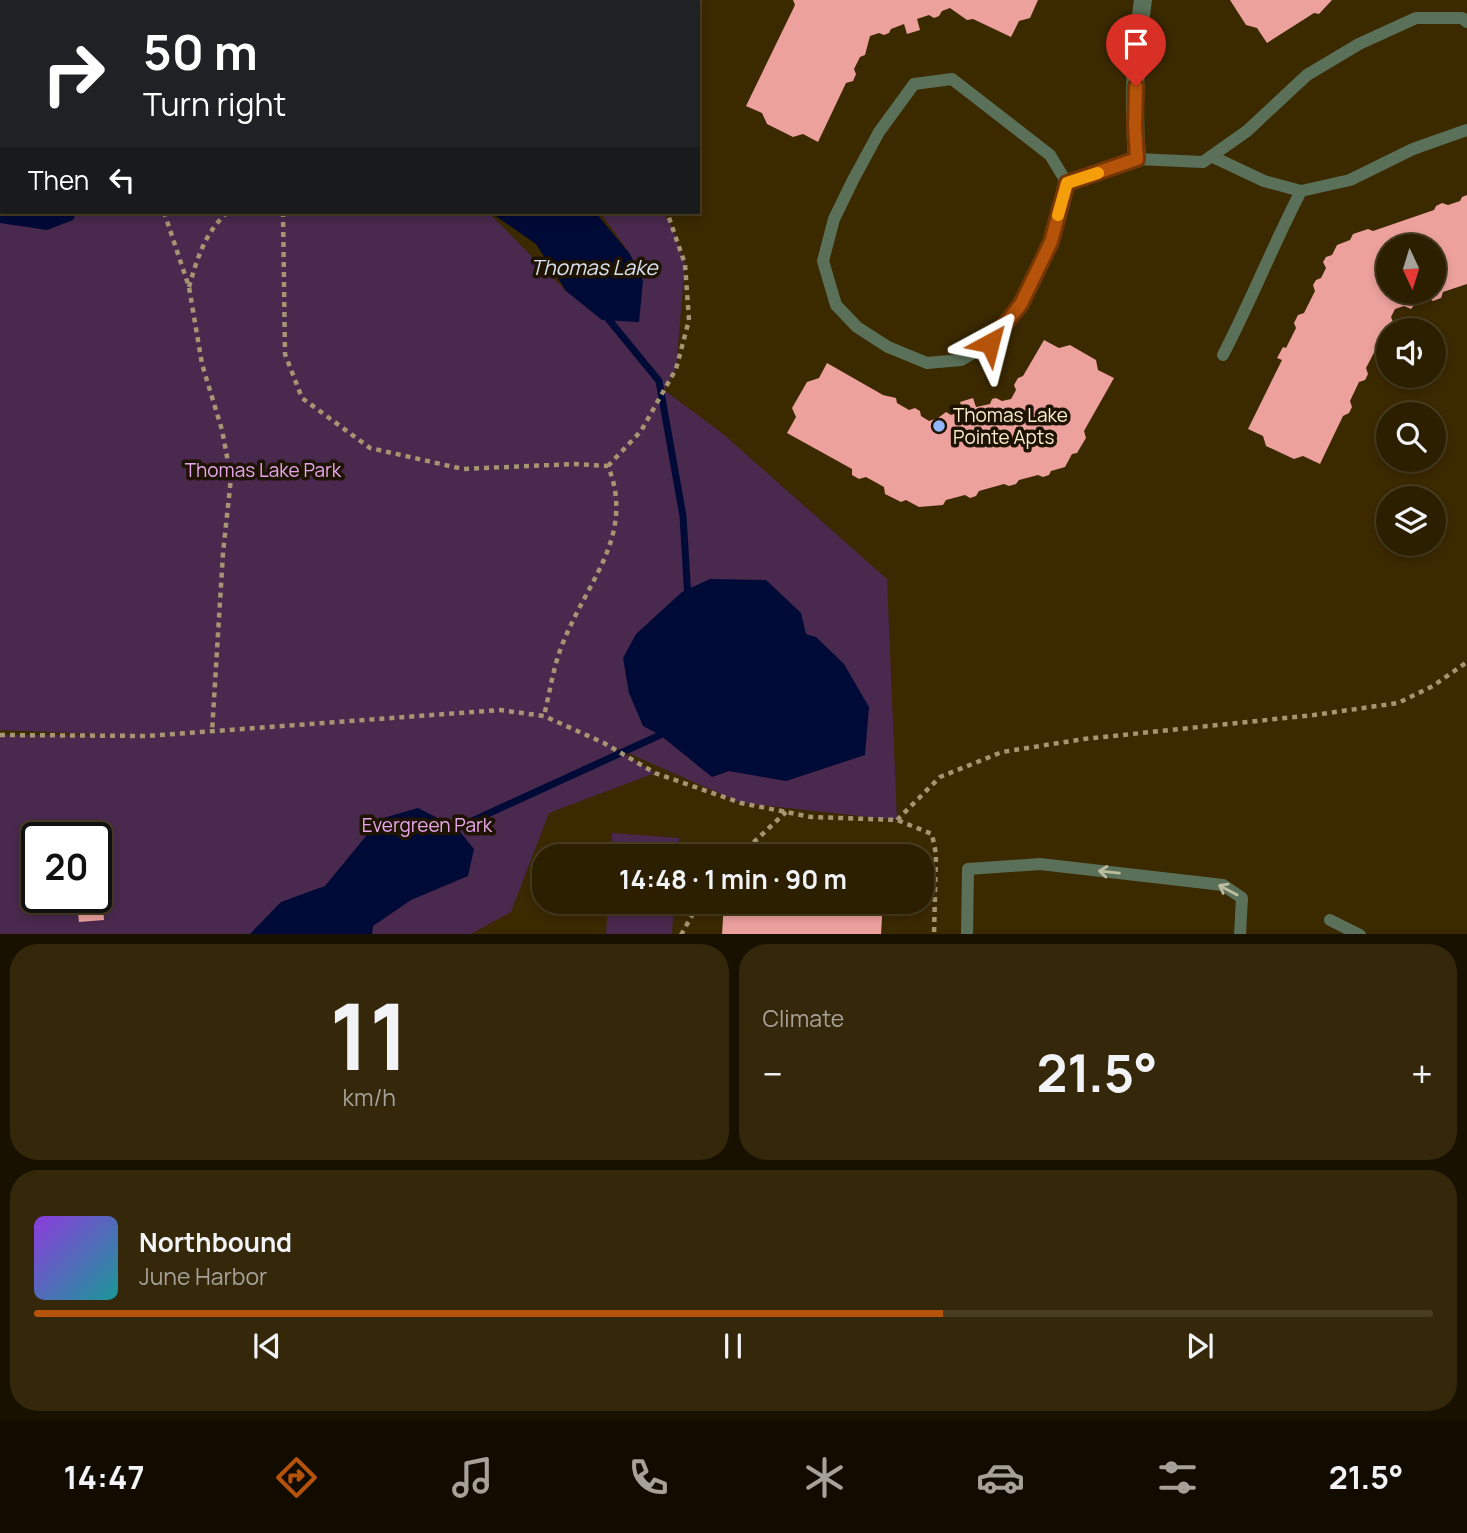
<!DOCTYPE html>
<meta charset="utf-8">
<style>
body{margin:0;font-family:Manrope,sans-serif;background:#34270a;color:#f1f3f6;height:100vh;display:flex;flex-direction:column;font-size:26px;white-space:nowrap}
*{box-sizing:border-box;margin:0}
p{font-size:23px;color:#a6a299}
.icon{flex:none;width:38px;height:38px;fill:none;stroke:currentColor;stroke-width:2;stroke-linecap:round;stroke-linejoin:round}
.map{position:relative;height:934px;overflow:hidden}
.side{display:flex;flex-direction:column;gap:10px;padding:10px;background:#181100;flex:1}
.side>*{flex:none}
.banner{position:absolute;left:0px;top:0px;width:700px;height:214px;box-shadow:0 4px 10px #0003,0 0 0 2px #483d22;background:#202124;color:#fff;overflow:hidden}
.needle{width:46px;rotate:176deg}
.tools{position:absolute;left:1376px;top:234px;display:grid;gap:14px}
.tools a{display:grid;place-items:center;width:70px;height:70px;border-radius:50%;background:#2c1f00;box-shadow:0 4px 10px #0003,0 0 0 2px #483d22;font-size:35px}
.speed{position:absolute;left:21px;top:822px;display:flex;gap:14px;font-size:35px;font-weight:700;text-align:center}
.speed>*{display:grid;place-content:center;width:91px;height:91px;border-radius:50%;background:#2c1f00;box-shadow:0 4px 10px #0003,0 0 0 2px #483d22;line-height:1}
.speed .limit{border:4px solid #111;border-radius:10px;background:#fff;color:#111}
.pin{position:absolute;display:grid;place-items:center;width:60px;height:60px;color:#fff;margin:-72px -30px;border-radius:50% 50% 50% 0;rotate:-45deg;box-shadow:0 0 7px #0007}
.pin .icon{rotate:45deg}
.me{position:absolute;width:77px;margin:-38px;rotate:38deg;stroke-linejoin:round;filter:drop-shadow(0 0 5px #0008)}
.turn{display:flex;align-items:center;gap:24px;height:147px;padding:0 28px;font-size:32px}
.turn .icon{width:91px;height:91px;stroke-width:2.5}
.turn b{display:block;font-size:49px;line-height:60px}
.then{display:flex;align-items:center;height:66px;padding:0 28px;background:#0003;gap:14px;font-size:26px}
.big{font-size:52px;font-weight:700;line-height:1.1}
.side .tile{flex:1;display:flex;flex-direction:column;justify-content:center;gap:10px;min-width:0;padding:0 24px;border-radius:28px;background:#34270a}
.side .dial{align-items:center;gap:0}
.dial b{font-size:91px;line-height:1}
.song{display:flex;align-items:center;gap:21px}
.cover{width:84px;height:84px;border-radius:10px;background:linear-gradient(135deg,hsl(270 70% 55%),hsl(180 70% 35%))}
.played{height:7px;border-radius:4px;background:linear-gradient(90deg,#b45309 65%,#483d22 65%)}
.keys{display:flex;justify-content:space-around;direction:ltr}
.heat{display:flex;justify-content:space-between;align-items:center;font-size:38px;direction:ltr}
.side .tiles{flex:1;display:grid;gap:10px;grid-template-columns:1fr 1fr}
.tile:last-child{grid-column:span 2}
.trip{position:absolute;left:532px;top:844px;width:402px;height:70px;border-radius:28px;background:#2c1f00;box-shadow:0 4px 10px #0003,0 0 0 2px #483d22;font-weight:700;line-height:70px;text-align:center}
.tab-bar{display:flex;height:112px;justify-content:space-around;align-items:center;background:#120c00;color:#a6a299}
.tab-bar .icon{width:49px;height:49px}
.tab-bar .selected{color:#b45309}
.tab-bar b{font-size:32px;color:#f1f3f6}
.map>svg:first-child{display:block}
.green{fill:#49294d;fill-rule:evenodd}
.water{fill:#000a37}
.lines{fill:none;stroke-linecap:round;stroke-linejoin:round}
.stream{stroke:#000a37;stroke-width:7}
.building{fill:#eca19d;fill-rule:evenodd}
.path{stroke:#a69573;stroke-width:4.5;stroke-dasharray:5 5;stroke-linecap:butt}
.service{stroke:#5a7058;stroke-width:12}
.minor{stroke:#5a7058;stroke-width:18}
.oneway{stroke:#bcbca1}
.route-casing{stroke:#753606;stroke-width:18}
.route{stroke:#b45309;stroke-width:12}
.slow{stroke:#f59e0b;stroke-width:12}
.poi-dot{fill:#93b7fd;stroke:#1d1300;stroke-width:2.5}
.labels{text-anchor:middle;stroke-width:7;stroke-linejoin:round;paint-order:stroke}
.poi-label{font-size:19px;fill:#feeed2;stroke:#1d1300;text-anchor:start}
.park-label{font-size:19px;fill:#e7a7ef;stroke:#1d1300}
.water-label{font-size:21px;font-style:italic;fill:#d8e1f1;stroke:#1d1300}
</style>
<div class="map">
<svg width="1467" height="935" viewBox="0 0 1467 935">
<rect width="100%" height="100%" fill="#3b2900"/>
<path class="green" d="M0,0L312,2H2V212H488L566,291L630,254L600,212H663L673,229L685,264L676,369L664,390L722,433L887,579L897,820L741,803L612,746L655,773L549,813L511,912L471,934H0V735H117L0,730ZM37,838H96V898H37Z
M612,833L679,838L678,856H610Z
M608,901H674L672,934H606Z"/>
<path class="water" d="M311,0H625V2H312Z
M0,88L2,212H77L73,220L47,230L0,223Z
M490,212H595L630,254L643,281L639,322L602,320L566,291L536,244Z
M710,579L766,580L801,613L806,634L816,637L844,664L869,707L865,755L786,781L729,771L712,777L660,735L643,726L629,693L623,658L636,634L682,592Z
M418,808L457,828L474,849L468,876L411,900L373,926L372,934H250L281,902L325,886L380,819Z"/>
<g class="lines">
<path class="stream" d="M605,315L659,381L683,516L688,599
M450,835L457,828L660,735L665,730"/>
</g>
<path class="building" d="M793,0H1038L1030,18L1019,21L1011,37L973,19L967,20L950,8L942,11L939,16L934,18L929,15L917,19L920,30L907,34L904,24L891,29L889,33L884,35L879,33L870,36L865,55L860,57L854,69L856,74L853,81L846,83L818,142L803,134L793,137L767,124L762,113L746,106L795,5Z
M1230,0H1332L1319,14L1314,13L1267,43L1257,28L1246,25Z
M1467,195V284L1443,292L1441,298L1433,301L1428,298L1417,301L1411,309L1404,306L1395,309L1391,317L1393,322L1383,343L1378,345L1366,368L1368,374L1365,380L1359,382L1350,401L1352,407L1349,413L1343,416L1320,464L1303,456L1294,459L1266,446L1263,436L1248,429L1282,360L1277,358L1283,347L1286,348L1296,328L1294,323L1298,315L1304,313L1315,291L1313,285L1316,280L1321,278L1326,268L1323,262L1326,257L1332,255L1337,245L1350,240L1353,234L1368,229L1373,231L1434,210L1436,206L1442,203L1448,205L1460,201L1462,197ZM1388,247H1433V292H1388Z
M1044,340L1059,348L1070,345L1096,360L1098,370L1114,378L1084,431L1086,438L1077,453L1072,454L1065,467L1051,471L1049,475L1043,477L1038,475L1019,480L1016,484L1009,486L1004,484L979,491L976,496L970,498L965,495L946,500L943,505L919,507L906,500L901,502L885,494L884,487L866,477L859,479L852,475V469L787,433L796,417L792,408L807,382L819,378L827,363L883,395L896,398L897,403L909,410L915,408L920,411L921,416L929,421L938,418L946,412L951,415L963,411L960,402L973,398L976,407L990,404L992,399L996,398L1002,401L1011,399L1016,390L1014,385L1018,378L1023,376Z
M96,868H100L104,920L79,922L77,904L62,905V898H96Z
M724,901H883L881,935H722Z"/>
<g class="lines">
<path class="path" d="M244,0L245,2
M676,0V2
M0,6L2,7
M164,212L189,287L202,364L222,430L231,478L223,553L212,732
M283,212L285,354L302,398L370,448L463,469L574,464L608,466C635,533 590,578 565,638C554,662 550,691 544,716
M189,287C197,259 205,232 228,212
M608,466L641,431L676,369L689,320L685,264L667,212
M0,735L147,736L500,710L544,716L604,743L655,773L741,803L811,817L897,820L932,834L936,854L934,935
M897,820L940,777L1002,752L1084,739L1314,715L1398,703L1433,686L1467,662
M739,856L786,812
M681,935L700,901"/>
<path class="service" d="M952,79L1050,155L1067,183L1051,242L1021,304L990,343L961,360L927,363L888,347L857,327L836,305L823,261L834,219L853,180L879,132L914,84Z
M1211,156L1264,181L1301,191L1350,180L1413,149L1467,130
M1067,183L1137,159L1203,162L1247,131L1307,75L1359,44L1416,18H1462L1467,22
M1223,355C1251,301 1273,245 1301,191
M1330,920L1360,935
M967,935L968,869L1040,864L1223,885L1242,898L1240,935"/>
<path class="minor" d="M1137,159C1133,107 1135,52 1143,0"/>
</g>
<defs><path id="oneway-shaft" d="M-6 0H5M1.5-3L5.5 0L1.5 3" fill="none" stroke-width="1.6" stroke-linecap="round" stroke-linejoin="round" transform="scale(1.75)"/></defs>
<g class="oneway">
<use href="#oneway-shaft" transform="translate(1109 872) rotate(-174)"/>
<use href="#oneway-shaft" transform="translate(1228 890) rotate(-152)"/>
</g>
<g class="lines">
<g class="route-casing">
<path id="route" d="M990,343L1021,304L1051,242L1067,183L1137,159L1135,126L1136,86"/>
</g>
<use href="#route" class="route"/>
<path class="slow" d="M1058,215L1067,183L1098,173"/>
</g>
<circle class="poi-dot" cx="939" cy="426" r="7"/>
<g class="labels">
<g class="poi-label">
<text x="953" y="422">Thomas Lake<tspan x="953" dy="22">Pointe Apts</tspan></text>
</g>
<g class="park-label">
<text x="263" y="477">Thomas Lake Park</text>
<text x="427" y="832">Evergreen Park</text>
</g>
<g class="water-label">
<text x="594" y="275">Thomas Lake</text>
</g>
</g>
</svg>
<div class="tools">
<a><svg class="needle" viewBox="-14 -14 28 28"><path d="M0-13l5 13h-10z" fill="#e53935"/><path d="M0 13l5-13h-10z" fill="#a6a299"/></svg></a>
<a><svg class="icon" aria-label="sound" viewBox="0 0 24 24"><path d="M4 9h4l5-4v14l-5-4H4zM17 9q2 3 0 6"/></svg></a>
<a><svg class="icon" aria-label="search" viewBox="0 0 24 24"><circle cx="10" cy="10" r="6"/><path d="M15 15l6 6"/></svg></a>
<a><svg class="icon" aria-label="layers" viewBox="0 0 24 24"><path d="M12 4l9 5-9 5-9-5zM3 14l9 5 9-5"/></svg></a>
</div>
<div class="speed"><div class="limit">20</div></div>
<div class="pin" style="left:1136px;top:86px;background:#d93025"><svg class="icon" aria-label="arrive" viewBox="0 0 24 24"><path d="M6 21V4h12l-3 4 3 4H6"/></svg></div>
<svg class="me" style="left:990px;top:343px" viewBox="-20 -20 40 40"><path d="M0-17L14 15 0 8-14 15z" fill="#b45309" stroke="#fff" stroke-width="4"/></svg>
<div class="trip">14:48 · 1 min · 90 m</div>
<div class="banner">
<div class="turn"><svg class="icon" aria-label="right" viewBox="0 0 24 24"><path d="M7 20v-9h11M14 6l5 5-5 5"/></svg><div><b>50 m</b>Turn right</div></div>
<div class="then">Then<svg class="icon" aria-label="left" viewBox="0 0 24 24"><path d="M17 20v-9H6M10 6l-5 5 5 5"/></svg></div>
</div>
</div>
<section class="side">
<div class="tiles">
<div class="tile dial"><b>11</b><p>km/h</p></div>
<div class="tile"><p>Climate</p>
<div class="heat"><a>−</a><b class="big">21.5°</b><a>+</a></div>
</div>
<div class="tile">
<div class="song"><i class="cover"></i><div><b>Northbound</b><p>June Harbor</p></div></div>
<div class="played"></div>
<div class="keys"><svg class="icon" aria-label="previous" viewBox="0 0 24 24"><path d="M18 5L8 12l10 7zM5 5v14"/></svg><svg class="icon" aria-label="pause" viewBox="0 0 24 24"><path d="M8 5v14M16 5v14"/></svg><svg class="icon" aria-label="next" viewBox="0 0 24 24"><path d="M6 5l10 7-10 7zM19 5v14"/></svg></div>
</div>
</div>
</section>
<nav class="tab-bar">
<b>14:47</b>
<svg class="icon selected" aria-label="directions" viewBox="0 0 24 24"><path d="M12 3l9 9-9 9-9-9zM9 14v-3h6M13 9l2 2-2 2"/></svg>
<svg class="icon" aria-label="music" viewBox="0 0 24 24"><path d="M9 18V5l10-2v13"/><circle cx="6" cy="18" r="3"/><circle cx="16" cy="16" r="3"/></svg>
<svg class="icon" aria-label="phone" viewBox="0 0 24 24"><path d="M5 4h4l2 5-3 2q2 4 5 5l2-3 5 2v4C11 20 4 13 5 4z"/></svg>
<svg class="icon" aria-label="climate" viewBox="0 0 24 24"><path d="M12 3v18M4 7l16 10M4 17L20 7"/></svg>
<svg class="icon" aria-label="car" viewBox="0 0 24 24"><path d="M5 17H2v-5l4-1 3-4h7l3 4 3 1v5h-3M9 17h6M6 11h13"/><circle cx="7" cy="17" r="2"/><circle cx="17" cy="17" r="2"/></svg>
<svg class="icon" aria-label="filters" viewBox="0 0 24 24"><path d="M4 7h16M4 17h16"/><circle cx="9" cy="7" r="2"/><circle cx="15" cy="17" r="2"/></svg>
<b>21.5°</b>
</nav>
